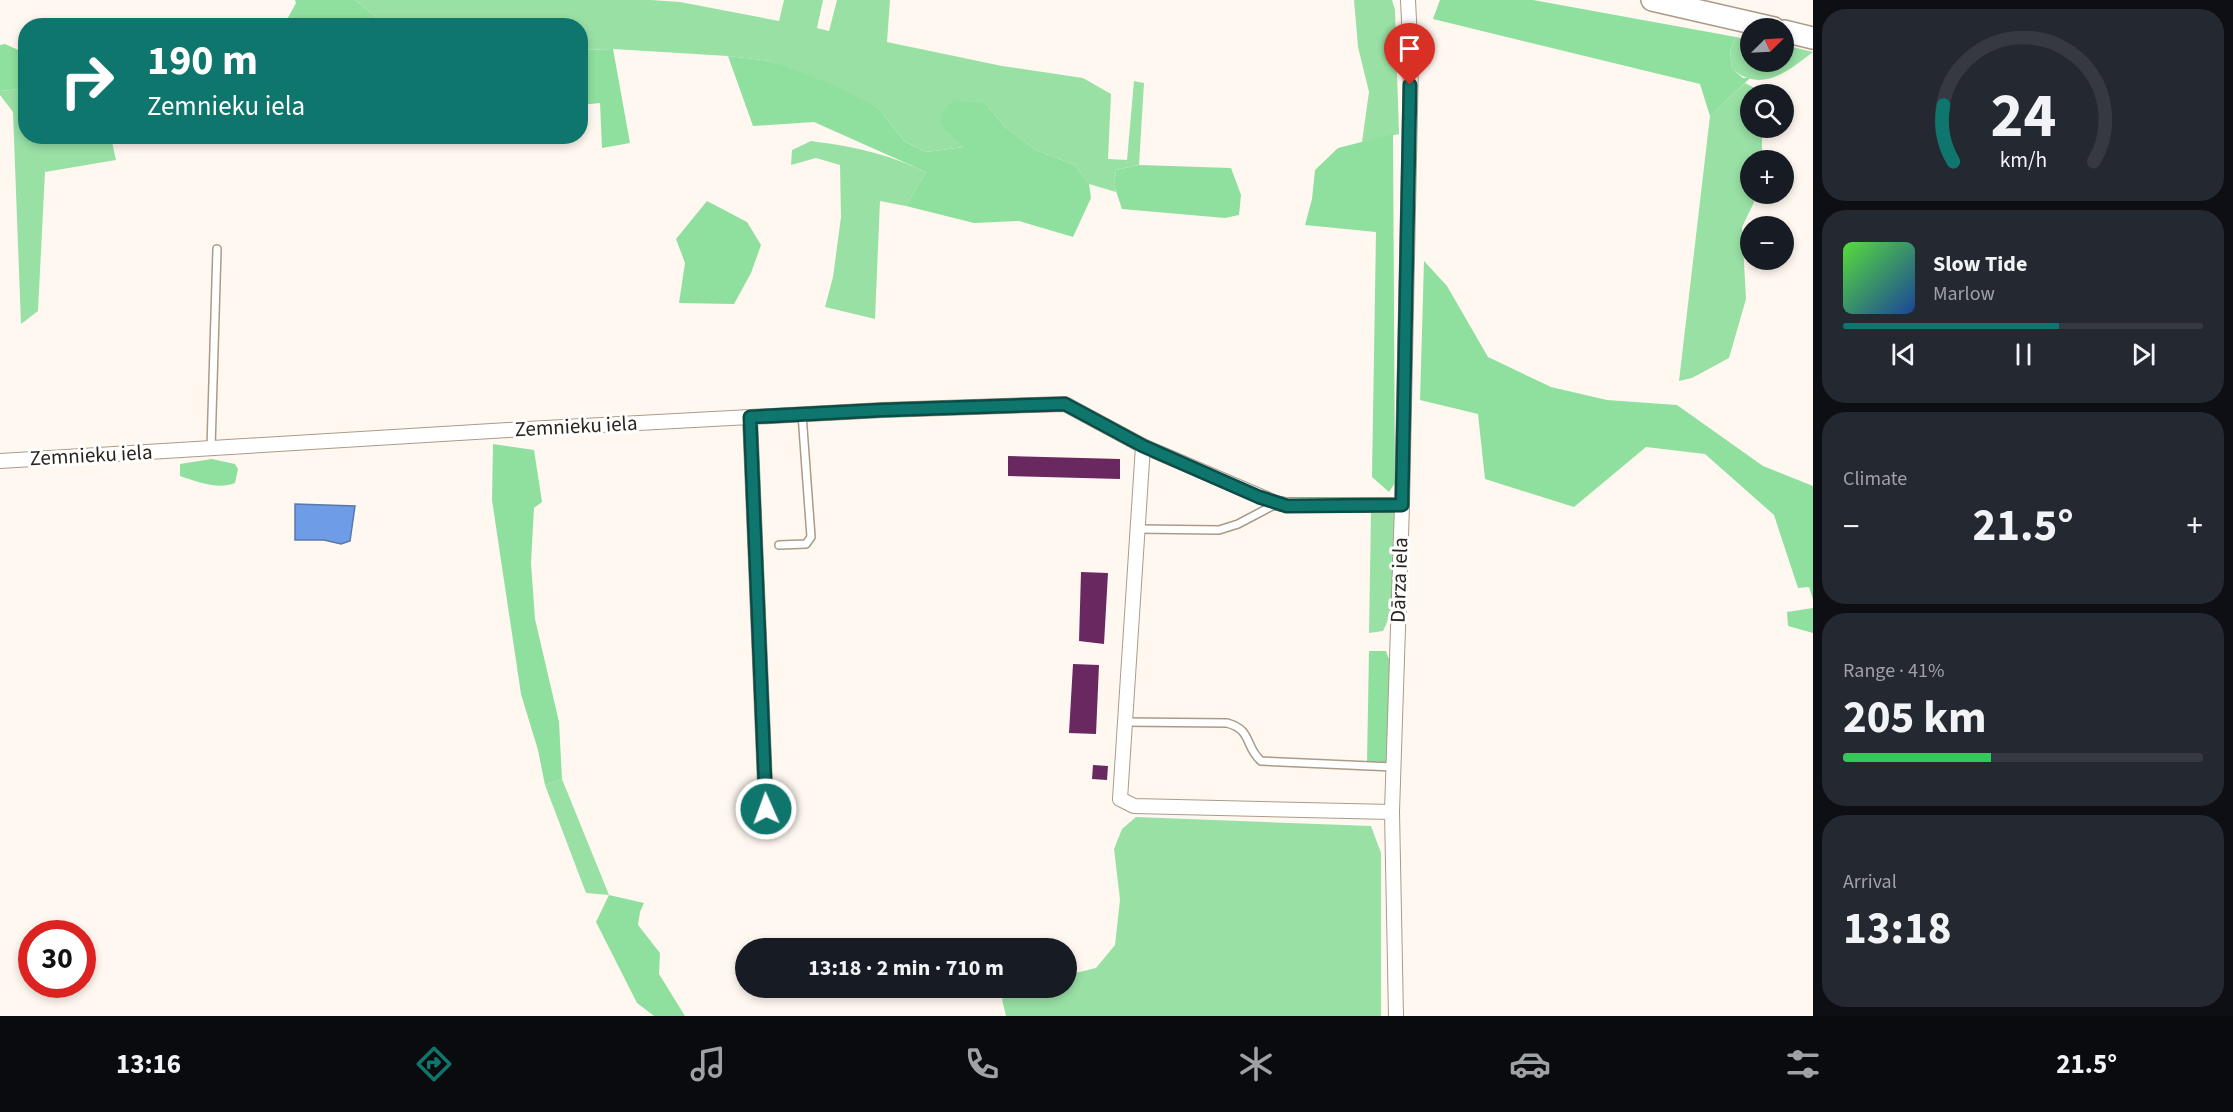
<!DOCTYPE html>
<meta charset="utf-8">
<style>
body{margin:0;font-family:"Source Sans 3",sans-serif;background:#242831;color:#f1f3f6;height:100vh;display:flex;flex-direction:column;font-size:22px;white-space:nowrap}
*{box-sizing:border-box;margin:0}
p{font-size:20px;color:#9ea1a6}
.icon{flex:none;width:33px;height:33px;fill:none;stroke:currentColor;stroke-width:2;stroke-linecap:round;stroke-linejoin:round}
.map{position:relative;flex:1;overflow:hidden}
.sheet{display:flex;flex-direction:column;gap:9px;padding:9px;background:#0d0f14;width:420px}
.sheet>*{flex:none}
.banner{position:absolute;left:18px;top:18px;width:570px;height:126px;border-radius:24px;box-shadow:0 3px 9px #0003;background:#0f766e;color:#fff;overflow:hidden}
.needle{width:39px;rotate:66deg}
.buttons{position:absolute;left:1740px;top:18px;display:grid;gap:12px}
.buttons a{display:grid;place-items:center;width:54px;height:54px;border-radius:50%;background:#171b24;box-shadow:0 3px 9px #0003;font-size:30px}
.speed{position:absolute;left:18px;top:920px;display:flex;gap:12px;font-size:30px;font-weight:700;text-align:center}
.speed>*{display:grid;place-content:center;width:78px;height:78px;border-radius:50%;background:#171b24;box-shadow:0 3px 9px #0003;line-height:1}
.speed .limit{border:9px solid #d22;background:#fff;color:#111}
.pin{position:absolute;display:grid;place-items:center;width:51px;height:51px;color:#fff;margin:-62px -26px;border-radius:50% 50% 50% 0;rotate:-45deg;box-shadow:0 0 6px #0007}
.pin .icon{rotate:45deg}
.me{position:absolute;width:66px;margin:-33px;rotate:358deg;stroke-linejoin:round;filter:drop-shadow(0 0 4px #0008)}
.turn{display:flex;align-items:center;gap:21px;height:126px;padding:0 30px;font-size:27px}
.turn .icon{width:78px;height:78px;stroke-width:2.5}
.turn b{display:block;font-size:42px;line-height:51px}
.big{font-size:45px;font-weight:700;line-height:1.1}
.sheet .card{flex:1;display:flex;flex-direction:column;justify-content:center;gap:9px;min-width:0;padding:0 21px;border-radius:24px;background:#242831}
.sheet .dial{align-items:center;gap:0}
.dial svg{height:156px;overflow:visible;fill:none;stroke:#363941;stroke-width:7;stroke-linecap:round;text-anchor:middle}
.dial text{fill:#f1f3f6;stroke:none}
.song{display:flex;align-items:center;gap:18px}
.cover{width:72px;height:72px;border-radius:9px;background:linear-gradient(135deg,hsl(110 70% 55%),hsl(220 70% 35%))}
.played{height:6px;border-radius:3px;background:linear-gradient(90deg,#0f766e 60%,#363941 60%)}
.keys{display:flex;justify-content:space-around;direction:ltr}
.heat{display:flex;justify-content:space-between;align-items:center;font-size:33px;direction:ltr}
.charge{height:9px;border-radius:4px;background:linear-gradient(90deg,#34c759 41%,#363941 0)}
.trip{position:absolute;left:735px;top:938px;width:342px;height:60px;border-radius:30px;background:#171b24;box-shadow:0 3px 9px #0003;font-weight:700;line-height:60px;text-align:center}
.tab-bar{display:flex;height:96px;justify-content:space-around;align-items:center;background:#090b0e;color:#9ea1a6}
.tab-bar .icon{width:42px;height:42px}
.tab-bar .active{color:#0f766e}
.tab-bar b{font-size:27px;color:#f1f3f6}
main{display:flex;flex:1;min-height:0}
.map>svg:first-child{display:block}
.green{fill:#99e0a5}
.forest{fill:#8fdf9e}
.water{fill:#6e9ce6;stroke:#5a78aa;stroke-width:1.5}
.building{fill:#6a2861}
.lines{fill:none;stroke-linecap:round;stroke-linejoin:round}
.lane-casing{stroke:#aa9b89;stroke-width:10}
.street-casing{stroke:#aa9b89;stroke-width:16}
.primary-casing{stroke:#aa9b89;stroke-width:24}
.lane{stroke:#fff;stroke-width:7}
.street{stroke:#fff;stroke-width:14}
.primary{stroke:#fff;stroke-width:21}
.route-casing{stroke:#0a4d48;stroke-width:15}
.route{stroke:#0f766e;stroke-width:10}
.labels{text-anchor:middle;stroke-width:6;stroke-linejoin:round;paint-order:stroke}
.street-label{font-size:21px;fill:#2a241d;stroke:#fff}
</style>
<main>
<div class="map">
<svg width="1813" height="1016" viewBox="0 0 1813 1016">
<rect width="100%" height="100%" fill="#fff8f0"/>
<path class="green" d="M355,0H651L680,2L779,21L784,0H823L817,28L829,31L837,0H890L887,42L1002,66L1083,78L1111,94L1108,159L1127,160L1134,81L1144,83L1139,165L1116,170L1114,185L1116,192L1089,184L1075,165L1036,150L1005,127L986,104L964,147L926,152L904,141L879,109L770,61L728,56L613,49L581,50L580,26L386,25Z
M1354,0H1392L1395,10L1399,134L1362,142L1369,92L1358,47Z
M1736,37L1750,40V62H1784V45L1813,52C1788,71 1762,94 1732,69L1730,50Z
M1745,83L1766,94H1750V128H1762V160H1750V194H1758L1742,227L1746,299L1729,358L1692,378L1679,381L1710,116Z
M25,84L26,136L111,137L116,160L45,172L38,311L21,324L13,112L0,95V91L20,89Z
M811,141C857,147 884,153 926,172L906,206L880,201L875,319L825,307L833,277L841,217L840,165L816,158L791,165L792,150Z
M1394,511C1393,542 1398,606 1383,631L1369,633L1371,512Z
M562,779L609,895L586,893L545,785Z
M1136,817L1371,826L1381,853V1016H1006L1002,999L1019,987H1066L1067,975L1096,968L1115,945L1120,900L1114,849L1122,829Z"/>
<path class="forest" d="M295,0H355L386,25H284L296,3Z
M1440,0H1533L1736,37L1730,50L1732,69L1743,78H1750L1710,116L1700,84L1433,19Z
M5,44L25,53V84L20,89L0,91V45Z
M613,49L630,143L602,148L600,103L581,105V50Z
M728,56L770,61L836,86L879,109L904,141L926,152L964,147L940,124L942,113L954,100L986,104L1005,127L1036,150L1075,165L1089,184L1091,198L1073,237L1019,221L974,223L906,206L926,172L814,122L753,126Z
M1393,134L1395,483L1389,492L1372,477L1376,232L1305,225L1312,199L1315,170L1338,148Z
M1139,165L1231,168L1241,195L1239,215L1225,218L1122,209L1114,185L1116,170Z
M707,201L747,222L761,245L751,273L734,304L679,303L685,263L676,239Z
M1424,261L1447,286L1488,357L1551,387L1607,400L1677,405L1763,466L1813,486V600L1809,587L1798,588L1774,515L1705,454L1646,447L1574,507L1485,479L1478,414L1420,400Z
M493,444L534,450L542,502L534,508L531,563L535,619L559,722L562,779L545,785L538,750L521,694L492,500Z
M212,459L235,464L238,469L235,483C218,490 198,482 180,476V464Z
M1813,608V633L1788,626L1787,612Z
M1369,651H1386L1390,662L1386,763L1367,762Z
M609,895L644,903L640,912L638,925L660,953L659,974L685,1016H654L637,1003L596,922Z"/>
<path class="water" d="M295,504L355,506L350,541L341,544L324,540H295Z"/>
<path class="building" d="M1008,456L1120,459V479L1008,476Z
M1081,572L1108,573L1104,644L1079,641Z
M1073,664L1099,665L1096,734L1069,733Z
M1093,765L1108,766L1107,780L1092,779Z"/>
<g class="lines">
<g class="lane-casing">
<path id="lane" d="M211,448L217,249
M1137,529L1219,530L1238,524L1276,504
M779,545L806,544L811,537L802,414
M1125,722L1227,723C1253,730 1244,746 1261,761L1393,767"/>
</g>
<g class="street-casing">
<path id="street" d="M750,417L766,809L764,827
M1143,446L1120,799L1134,806L1392,812
M0,461L508,430L883,410L1065,404L1143,446L1276,503L1287,505H1402
M1396,1016L1392,812L1402,505L1411,61L1408,0"/>
</g>
<g class="primary-casing">
<path id="primary" d="M1652,0L1774,28
M1784,31L1813,38"/>
</g>
<use href="#lane" class="lane"/>
<use href="#street" class="street"/>
<use href="#primary" class="primary"/>
</g>
<g class="lines">
<g class="route-casing">
<path id="route" d="M766,809L750,417L883,410L1065,404L1143,446L1259,497L1287,506L1402,505L1410,85"/>
</g>
<use href="#route" class="route"/>
</g>
<g class="labels">
<g class="street-label">
<text transform="translate(576 426) rotate(-3)" y="7">Zemnieku iela</text>
<text transform="translate(91 455) rotate(-3)" y="7">Zemnieku iela</text>
<text transform="translate(1399 580) rotate(-88)" y="7">Dārza iela</text>
</g>
</g>
</svg>
<div class="buttons">
<a><svg class="needle" viewBox="-14 -14 28 28"><path d="M0-13l5 13h-10z" fill="#e53935"/><path d="M0 13l5-13h-10z" fill="#9ea1a6"/></svg></a>
<a><svg class="icon" aria-label="search" viewBox="0 0 24 24"><circle cx="10" cy="10" r="6"/><path d="M15 15l6 6"/></svg></a>
<a>+</a>
<a>−</a>
</div>
<div class="speed"><div class="limit">30</div></div>
<div class="pin" style="left:1410px;top:85px;background:#d93025"><svg class="icon" aria-label="arrive" viewBox="0 0 24 24"><path d="M6 21V4h12l-3 4 3 4H6"/></svg></div>
<svg class="me" style="left:766px;top:809px" viewBox="-20 -20 40 40"><circle r="17" fill="#0f766e" stroke="#fff" stroke-width="3"/><path d="M0-11L8 9 0 5-8 9z" fill="#fff"/></svg>
<div class="trip">13:18 · 2 min · 710 m</div>
<div class="banner">
<div class="turn"><svg class="icon" aria-label="right" viewBox="0 0 24 24"><path d="M7 20v-9h11M14 6l5 5-5 5"/></svg><div><b>190 m</b>Zemnieku iela</div></div>
</div>
</div>
<section class="sheet">
<div class="card dial"><svg viewBox="0 0 100 80">
<path d="M14 69A42 42 0 1 1 86 69"/>
<path d="M14 69A42 42 0 0 1 9 40" stroke="#0f766e"/>
<text x="50" y="56" font-size="32" font-weight="700">24</text>
<text x="50" y="72" font-size="11">km/h</text>
</svg></div>
<div class="card">
<div class="song"><i class="cover"></i><div><b>Slow Tide</b><p>Marlow</p></div></div>
<div class="played"></div>
<div class="keys"><svg class="icon" aria-label="previous" viewBox="0 0 24 24"><path d="M18 5L8 12l10 7zM5 5v14"/></svg><svg class="icon" aria-label="pause" viewBox="0 0 24 24"><path d="M8 5v14M16 5v14"/></svg><svg class="icon" aria-label="next" viewBox="0 0 24 24"><path d="M6 5l10 7-10 7zM19 5v14"/></svg></div>
</div>
<div class="card"><p>Climate</p>
<div class="heat"><a>−</a><b class="big">21.5°</b><a>+</a></div>
</div>
<div class="card"><p>Range · 41%</p><b class="big">205 km</b><div class="charge"></div></div>
<div class="card"><p>Arrival</p><b class="big">13:18</b></div>
</section>
</main>
<nav class="tab-bar">
<b>13:16</b>
<svg class="icon active" aria-label="directions" viewBox="0 0 24 24"><path d="M12 3l9 9-9 9-9-9zM9 14v-3h6M13 9l2 2-2 2"/></svg>
<svg class="icon" aria-label="music" viewBox="0 0 24 24"><path d="M9 18V5l10-2v13"/><circle cx="6" cy="18" r="3"/><circle cx="16" cy="16" r="3"/></svg>
<svg class="icon" aria-label="phone" viewBox="0 0 24 24"><path d="M5 4h4l2 5-3 2q2 4 5 5l2-3 5 2v4C11 20 4 13 5 4z"/></svg>
<svg class="icon" aria-label="climate" viewBox="0 0 24 24"><path d="M12 3v18M4 7l16 10M4 17L20 7"/></svg>
<svg class="icon" aria-label="car" viewBox="0 0 24 24"><path d="M5 17H2v-5l4-1 3-4h7l3 4 3 1v5h-3M9 17h6M6 11h13"/><circle cx="7" cy="17" r="2"/><circle cx="17" cy="17" r="2"/></svg>
<svg class="icon" aria-label="filters" viewBox="0 0 24 24"><path d="M4 7h16M4 17h16"/><circle cx="9" cy="7" r="2"/><circle cx="15" cy="17" r="2"/></svg>
<b>21.5°</b>
</nav>
